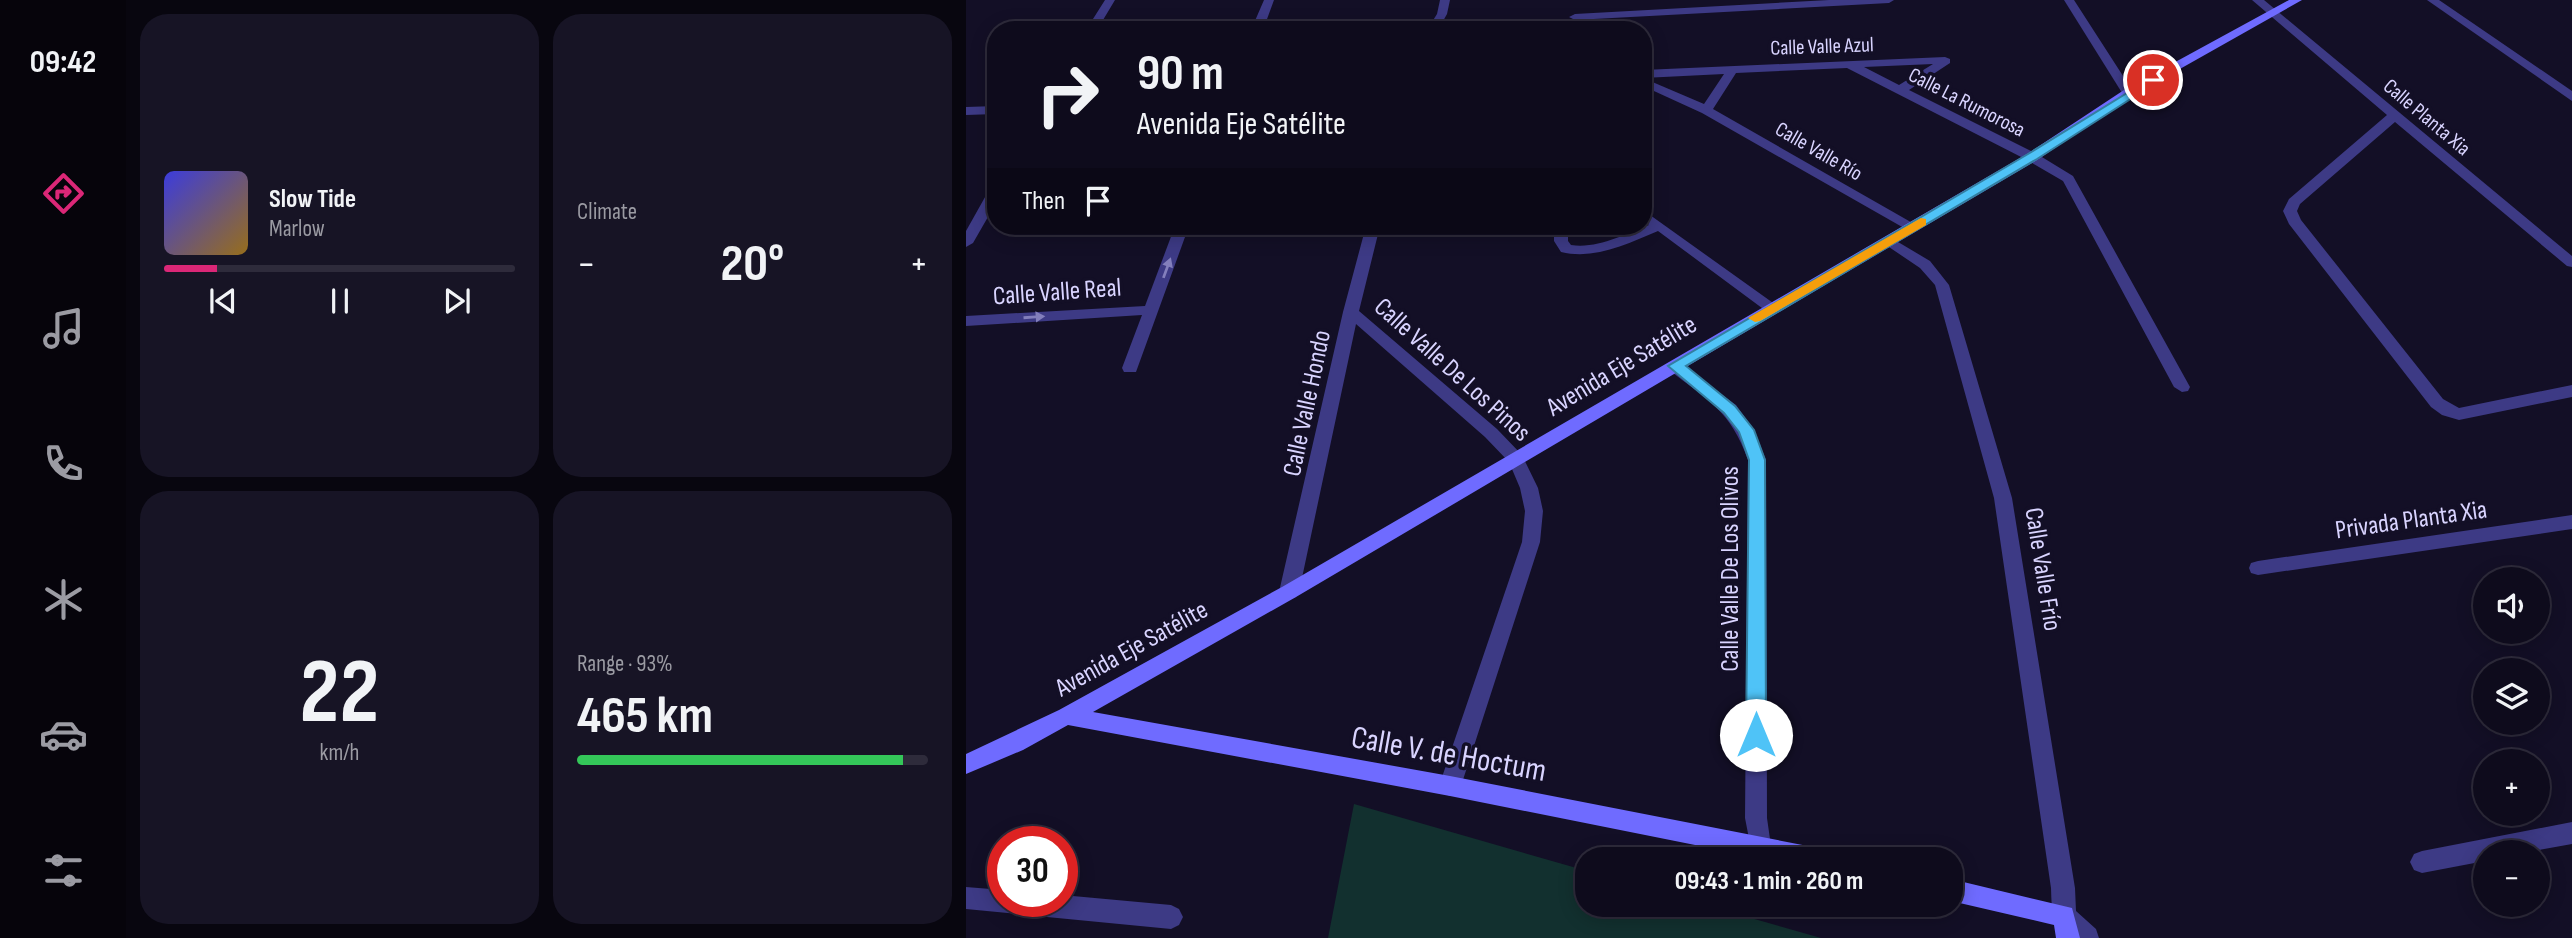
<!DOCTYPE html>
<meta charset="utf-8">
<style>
body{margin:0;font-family:"Sofia Sans Condensed",sans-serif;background:#171425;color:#f1f3f6;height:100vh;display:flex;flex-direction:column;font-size:26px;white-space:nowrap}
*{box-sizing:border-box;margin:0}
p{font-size:23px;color:#9b9ba3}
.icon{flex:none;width:38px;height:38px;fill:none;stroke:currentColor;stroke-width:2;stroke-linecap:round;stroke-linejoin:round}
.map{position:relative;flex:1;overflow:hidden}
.side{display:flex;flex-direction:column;gap:14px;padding:14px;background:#08060f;width:840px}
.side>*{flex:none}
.guide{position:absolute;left:21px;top:21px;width:665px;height:214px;border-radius:28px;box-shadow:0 4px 18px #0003,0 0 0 2px #2e2b3b;background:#0e0b1c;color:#f1f3f6;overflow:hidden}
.buttons{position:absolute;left:1507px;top:567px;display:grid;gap:14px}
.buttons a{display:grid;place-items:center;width:77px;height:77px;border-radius:50%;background:#0e0b1c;box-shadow:0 4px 18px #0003,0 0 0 2px #2e2b3b;font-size:35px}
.speed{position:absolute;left:21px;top:826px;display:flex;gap:14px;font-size:35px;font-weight:700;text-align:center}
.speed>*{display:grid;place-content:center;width:91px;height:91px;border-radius:50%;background:#0e0b1c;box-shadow:0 4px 18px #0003,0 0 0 2px #2e2b3b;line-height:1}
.speed .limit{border:10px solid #d22;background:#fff;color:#111}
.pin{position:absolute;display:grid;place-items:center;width:60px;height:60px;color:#fff;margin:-30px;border:4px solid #fff;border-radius:50%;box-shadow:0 2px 7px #0007}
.me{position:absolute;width:77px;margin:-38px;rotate:0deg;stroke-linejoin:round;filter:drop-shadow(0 0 5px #0008)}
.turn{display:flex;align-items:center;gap:24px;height:147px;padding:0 35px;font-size:32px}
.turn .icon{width:91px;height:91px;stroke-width:2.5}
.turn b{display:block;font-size:49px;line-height:60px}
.then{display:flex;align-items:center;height:66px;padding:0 35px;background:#0003;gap:14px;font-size:26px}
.big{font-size:52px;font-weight:700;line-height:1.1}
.side .tile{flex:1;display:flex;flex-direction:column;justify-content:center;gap:10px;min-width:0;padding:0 24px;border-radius:28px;background:#171425}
.side .dial{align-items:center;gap:0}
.dial b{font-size:91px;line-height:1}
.song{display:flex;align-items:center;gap:21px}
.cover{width:84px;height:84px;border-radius:10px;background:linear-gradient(135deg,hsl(240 70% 55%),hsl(40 70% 35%))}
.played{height:7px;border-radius:4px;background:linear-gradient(90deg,#db2777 15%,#2e2b3b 15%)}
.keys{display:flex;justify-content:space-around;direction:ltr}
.heat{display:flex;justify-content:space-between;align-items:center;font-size:38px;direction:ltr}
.charge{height:10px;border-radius:5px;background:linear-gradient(90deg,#34c759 93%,#2e2b3b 0)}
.side .tiles{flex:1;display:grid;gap:14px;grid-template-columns:repeat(2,1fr)}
.trip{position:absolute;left:609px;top:847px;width:388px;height:70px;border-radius:28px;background:#0e0b1c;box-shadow:0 4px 18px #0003,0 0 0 2px #2e2b3b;font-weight:700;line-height:70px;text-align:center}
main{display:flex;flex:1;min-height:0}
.tab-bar{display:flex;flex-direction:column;width:126px;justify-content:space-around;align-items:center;background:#06040b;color:#9b9ba3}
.tab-bar .icon{width:49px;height:49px}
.tab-bar .on{color:#db2777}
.tab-bar b{font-size:32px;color:#f1f3f6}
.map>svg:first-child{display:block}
.green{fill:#12302f}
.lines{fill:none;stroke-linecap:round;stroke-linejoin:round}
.lane{fill:#3d3a85;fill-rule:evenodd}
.street{fill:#3d3a85;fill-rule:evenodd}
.secondary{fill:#6f6bff;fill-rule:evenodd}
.oneway{fill:#837fbc}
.route{fill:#4fc3f7;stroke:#337fa1;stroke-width:2}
.slow{fill:#f59e0b}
.labels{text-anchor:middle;stroke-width:7;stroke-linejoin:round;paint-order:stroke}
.far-street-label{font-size:21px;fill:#d9d4ff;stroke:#130f26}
.street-label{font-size:26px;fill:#d9d4ff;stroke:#130f26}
.near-street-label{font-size:32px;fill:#d9d4ff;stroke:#130f26}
</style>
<main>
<nav class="tab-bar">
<b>09:42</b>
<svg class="icon on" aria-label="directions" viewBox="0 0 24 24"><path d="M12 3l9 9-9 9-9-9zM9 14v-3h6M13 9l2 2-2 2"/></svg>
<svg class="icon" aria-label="music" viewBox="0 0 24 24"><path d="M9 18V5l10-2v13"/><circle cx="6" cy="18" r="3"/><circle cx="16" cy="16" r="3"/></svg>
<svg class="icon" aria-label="phone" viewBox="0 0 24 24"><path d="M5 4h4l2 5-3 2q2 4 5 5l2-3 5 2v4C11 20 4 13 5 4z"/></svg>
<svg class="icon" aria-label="climate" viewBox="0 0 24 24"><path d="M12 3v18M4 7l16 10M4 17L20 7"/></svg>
<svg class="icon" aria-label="car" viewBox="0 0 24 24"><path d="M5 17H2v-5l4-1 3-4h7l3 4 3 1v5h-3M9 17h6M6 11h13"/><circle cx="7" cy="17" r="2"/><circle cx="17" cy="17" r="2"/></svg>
<svg class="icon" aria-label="filters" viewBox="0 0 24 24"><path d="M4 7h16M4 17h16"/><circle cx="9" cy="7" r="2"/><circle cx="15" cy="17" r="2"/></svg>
</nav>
<section class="side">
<div class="tiles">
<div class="tile">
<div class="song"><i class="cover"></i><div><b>Slow Tide</b><p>Marlow</p></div></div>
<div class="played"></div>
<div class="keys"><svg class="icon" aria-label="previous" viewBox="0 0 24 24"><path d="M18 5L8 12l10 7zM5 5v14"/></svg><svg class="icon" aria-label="pause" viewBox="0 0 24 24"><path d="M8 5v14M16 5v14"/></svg><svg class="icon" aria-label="next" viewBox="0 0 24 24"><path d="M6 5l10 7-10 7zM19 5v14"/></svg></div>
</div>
<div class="tile"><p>Climate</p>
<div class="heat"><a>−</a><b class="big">20°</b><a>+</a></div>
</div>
<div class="tile dial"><b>22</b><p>km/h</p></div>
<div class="tile"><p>Range · 93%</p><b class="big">465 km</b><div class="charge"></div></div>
</div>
</section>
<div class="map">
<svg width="1606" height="938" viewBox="0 0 1606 938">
<rect width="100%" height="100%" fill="#130f26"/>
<path class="green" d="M388,804L621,871V905H739L855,938H362Z"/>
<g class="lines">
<path class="lane" d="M0,887L37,890V901H96V895L205,905L213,909L217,917L213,925L205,929L0,909Z"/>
<path class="street" d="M139,0H149L131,30H120Z
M298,0H308L297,30H285Z
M474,0H484L481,14L472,30H461L471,14Z
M863,0H928L923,3L609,20L603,17L609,14Z
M1098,0H1108L1168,93L1166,96H1158Z
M1286,0H1298L1606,256V267L1601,266L1429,122L1334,204L1331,211L1335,220L1477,399L1493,408L1606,385V397L1493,420L1476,415L1465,407L1323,224L1317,211L1323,199L1421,115Z
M1461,0H1473L1606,91V101Z
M979,57L984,59V63L943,90L1071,154L1107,176L1224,387L1222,391L1216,392L1208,387L1097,181L1061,160L881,68L770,73L747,109L950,225L952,228L945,232L736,113L677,86V70ZM967,64L933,85L898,67ZM758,74L738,104L677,78Z
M30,106V114L0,115V107Z
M30,186V203L7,243L0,247V231L23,190Z
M677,210L810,305L813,308L810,311H800L692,231C661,244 629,260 595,252L588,241V226H602V241L605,245C632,249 659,234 683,225L677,221Z
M209,226H223L170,372H158L156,368L176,315L0,326V316L179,306Z
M400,226H414L393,311L531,429L556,455L572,488L577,511L574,542L495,786L492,793L484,796L476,793L473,786L556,542L559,511L554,488L543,462L519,437L390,324L333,592L330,597L323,600L316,597L313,592L377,312Z
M922,236L964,261L983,285L1046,498L1109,888L1110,911L1130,929L1133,938H1104C1085,920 1086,914 1085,888L1028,498L969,285L954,268L917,243L915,240Z
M709,361L770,405L788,430L800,460L801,818L805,846L802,854L794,857L786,854L779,818L782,460C764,410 743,401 703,370L701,366Z
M1606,515V529L1292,575L1285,573L1283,568L1285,563L1292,561Z
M1606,822V844L1562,852H1519V861L1456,873L1448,870L1444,862L1448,854L1456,851Z"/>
<path class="secondary" d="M1323,0H1336L1166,96L1071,160L330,597L127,712L484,776L852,848L860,851L863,859H799L484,796L102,725L57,750L0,774V754L93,710L316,587L1061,154L1158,90Z
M985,879L1106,908L1114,938H1090L1088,925L985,901Z"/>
</g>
<defs><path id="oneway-solid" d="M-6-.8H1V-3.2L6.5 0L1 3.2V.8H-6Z" transform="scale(1.75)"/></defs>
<g class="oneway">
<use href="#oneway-solid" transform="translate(201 268) rotate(-70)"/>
<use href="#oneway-solid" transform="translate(68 317) rotate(-4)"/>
</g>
<path class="route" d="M1187,77L1191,78V82L1071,159L720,366L769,406L788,430L799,460L800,735L797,741L790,743L783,741L780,735L783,460L773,432L758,413L702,366L1062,154Z"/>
<path class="slow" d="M955,218L960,219V225L794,321L789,322L782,318Z"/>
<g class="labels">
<g class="far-street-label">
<text transform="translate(856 46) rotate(-2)" y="7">Calle Valle Azul</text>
<text transform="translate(1001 102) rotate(27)" y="7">Calle La Rumorosa</text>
<text transform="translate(1461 117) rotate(40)" y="7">Calle Planta Xia</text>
<text transform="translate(853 151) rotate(30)" y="7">Calle Valle Río</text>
</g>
<g class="street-label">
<text transform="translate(91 291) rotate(-4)" y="9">Calle Valle Real</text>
<text transform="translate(655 365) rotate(-31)" y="9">Avenida Eje Satélite</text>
<text transform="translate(487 369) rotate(42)" y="9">Calle Valle De Los Pinos</text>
<text transform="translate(340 403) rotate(-78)" y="9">Calle Valle Hondo</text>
<text transform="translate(1445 519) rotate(-8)" y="9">Privada Planta Xia</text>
<text transform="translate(763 569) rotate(-90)" y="9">Calle Valle De Los Olivos</text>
<text transform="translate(1078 569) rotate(81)" y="9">Calle Valle Frío</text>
<text transform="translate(165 648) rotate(-29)" y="9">Avenida Eje Satélite</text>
</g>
<g class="near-street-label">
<text transform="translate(483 753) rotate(10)" y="11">Calle V. de Hoctum</text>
</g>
</g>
</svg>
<div class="buttons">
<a><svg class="icon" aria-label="sound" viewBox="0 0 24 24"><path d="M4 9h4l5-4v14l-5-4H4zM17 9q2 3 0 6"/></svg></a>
<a><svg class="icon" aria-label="layers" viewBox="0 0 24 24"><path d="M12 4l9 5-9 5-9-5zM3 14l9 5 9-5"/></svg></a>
<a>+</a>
<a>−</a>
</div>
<div class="speed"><div class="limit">30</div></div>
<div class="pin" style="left:1187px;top:80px;background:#d93025"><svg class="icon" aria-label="arrive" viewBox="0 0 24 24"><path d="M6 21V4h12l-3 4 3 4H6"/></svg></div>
<svg class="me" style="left:790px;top:735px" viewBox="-20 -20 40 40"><circle r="19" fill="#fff"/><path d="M0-13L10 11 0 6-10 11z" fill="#4fc3f7"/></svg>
<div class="trip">09:43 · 1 min · 260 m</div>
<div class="guide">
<div class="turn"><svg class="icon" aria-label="right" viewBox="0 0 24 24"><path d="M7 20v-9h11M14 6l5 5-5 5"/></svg><div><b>90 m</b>Avenida Eje Satélite</div></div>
<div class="then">Then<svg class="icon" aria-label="arrive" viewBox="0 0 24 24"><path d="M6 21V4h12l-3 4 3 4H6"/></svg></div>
</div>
</div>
</main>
